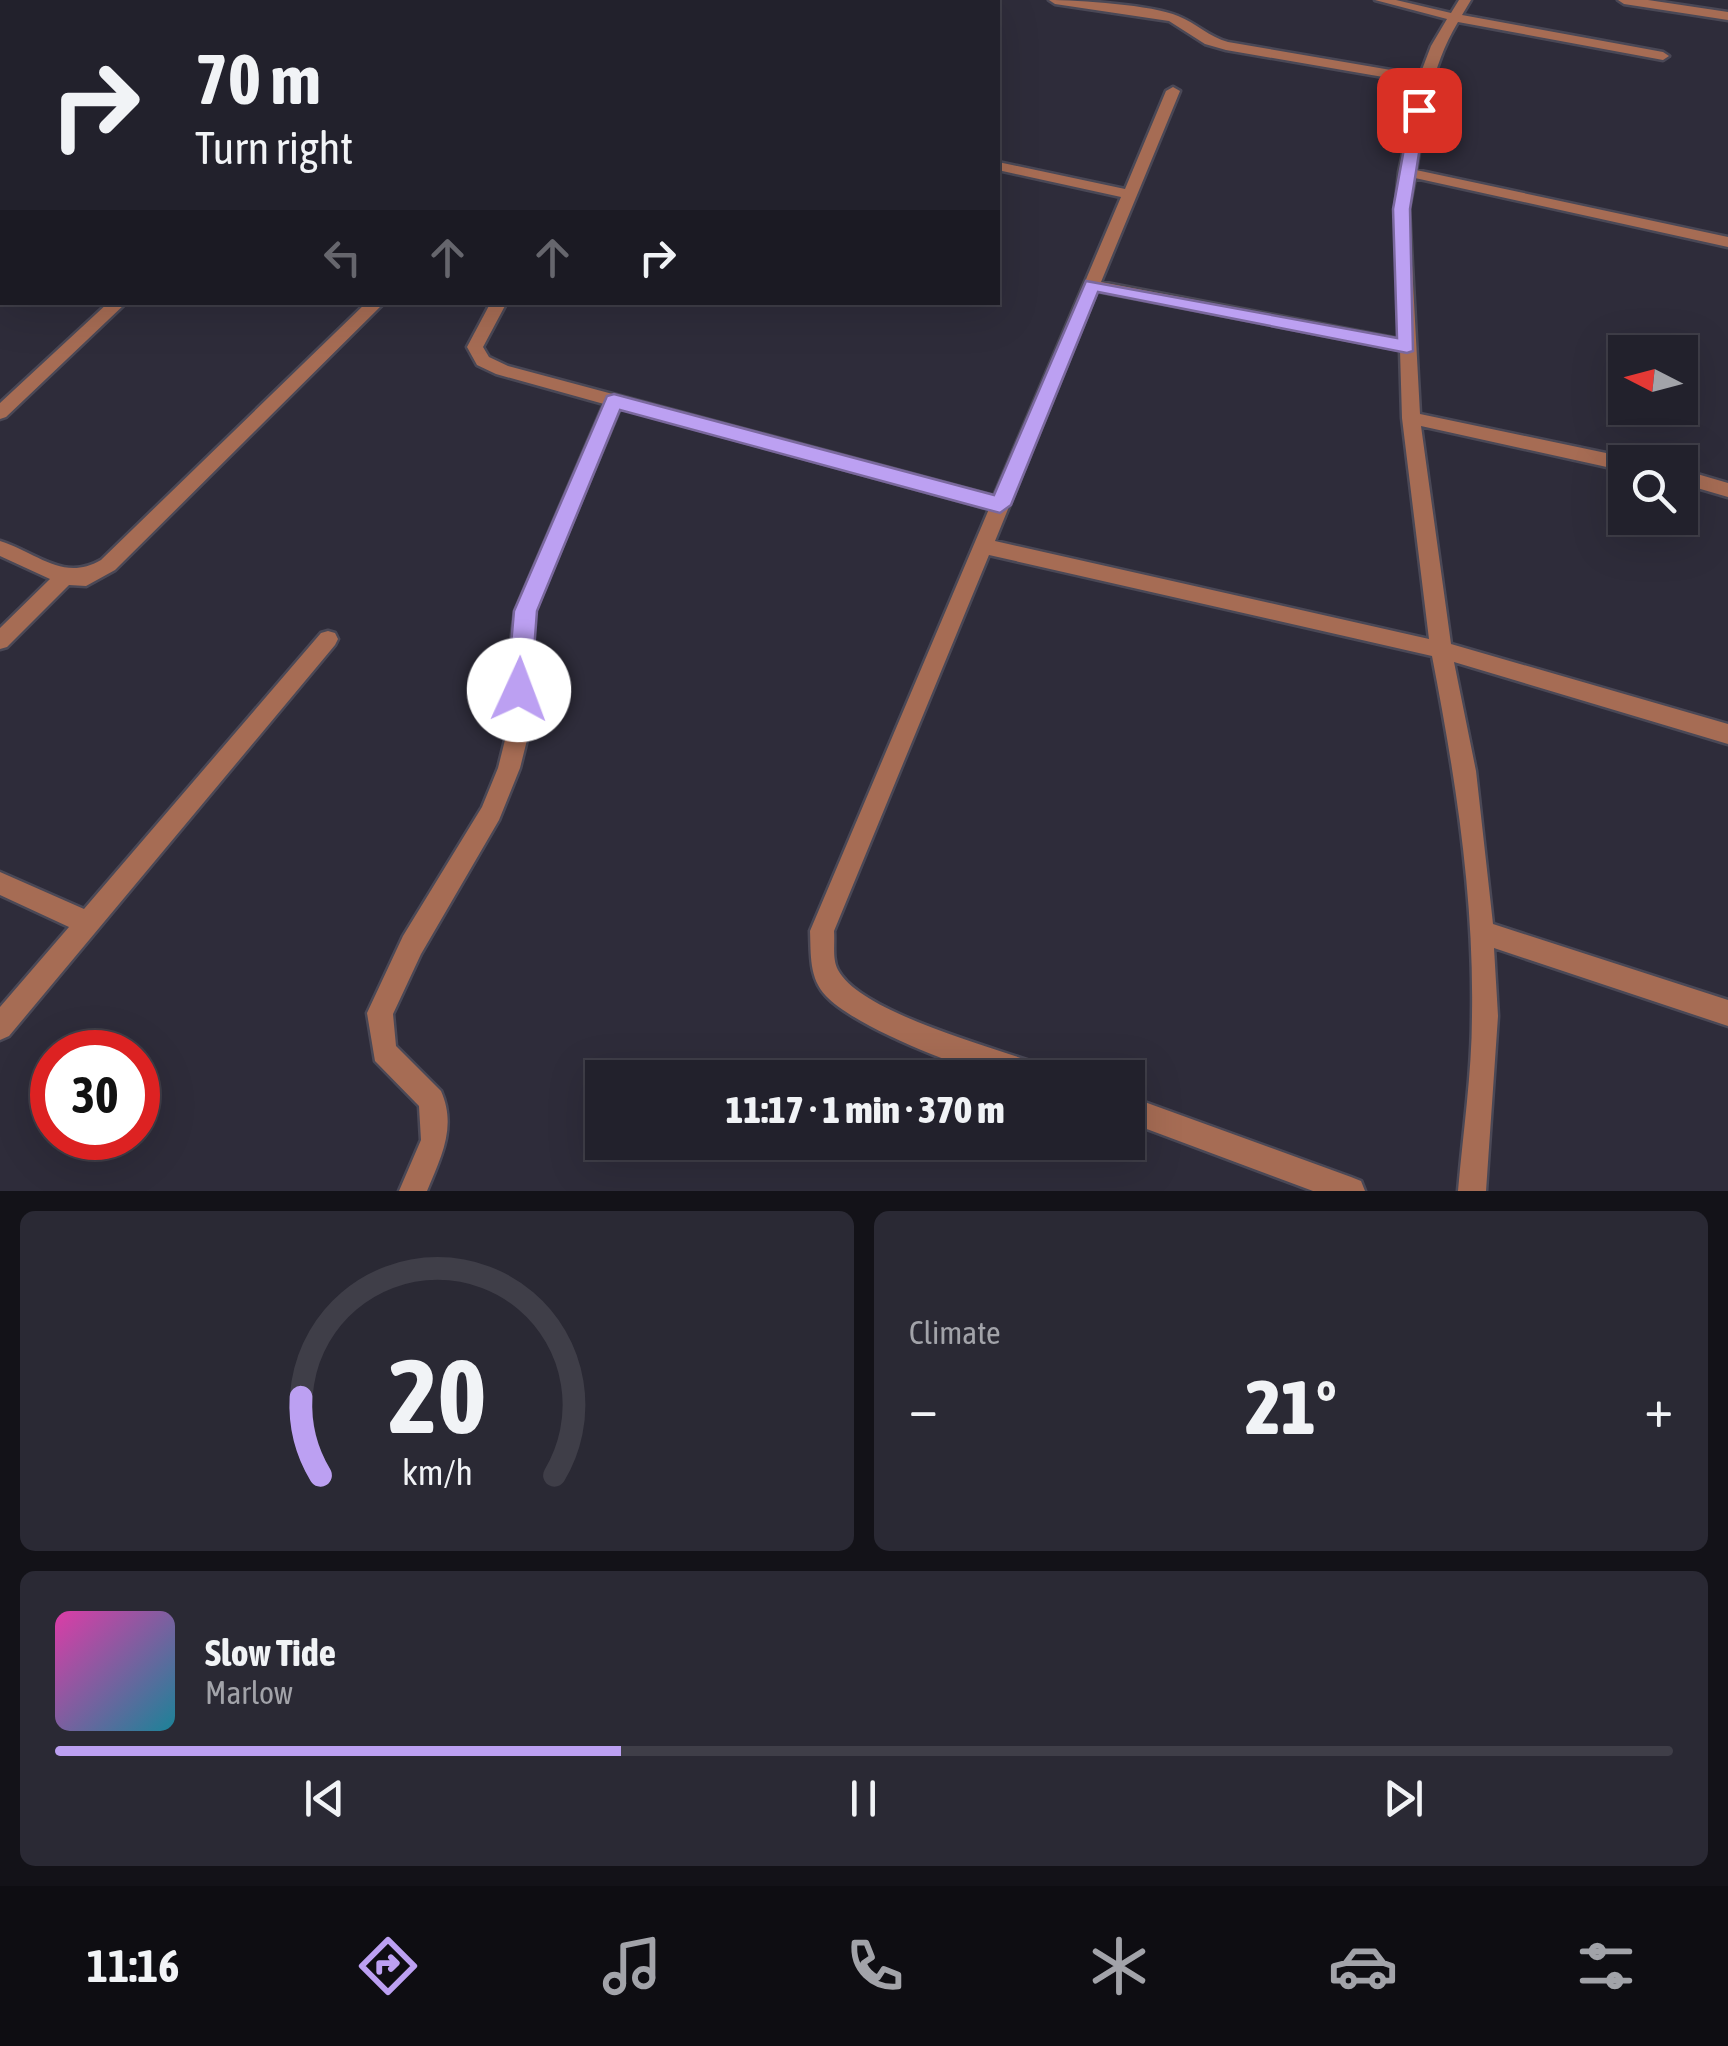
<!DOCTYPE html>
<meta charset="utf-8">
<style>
body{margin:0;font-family:"Asap Condensed",sans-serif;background:#2a2934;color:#f1f3f6;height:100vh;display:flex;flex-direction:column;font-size:38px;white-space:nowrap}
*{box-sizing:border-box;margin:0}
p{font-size:32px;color:#a2a3a9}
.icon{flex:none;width:55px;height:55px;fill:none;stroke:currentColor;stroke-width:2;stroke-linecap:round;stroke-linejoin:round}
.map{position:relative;height:1191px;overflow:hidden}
.side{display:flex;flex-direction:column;gap:20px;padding:20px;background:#131218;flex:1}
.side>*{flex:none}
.top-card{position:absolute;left:0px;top:0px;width:1000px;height:305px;box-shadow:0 10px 40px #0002,0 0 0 2px #3f3e48;background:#22212c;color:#f1f3f6;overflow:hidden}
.needle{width:65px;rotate:276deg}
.buttons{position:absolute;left:1608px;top:335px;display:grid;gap:20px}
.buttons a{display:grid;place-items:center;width:90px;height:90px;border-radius:0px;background:#22212c;box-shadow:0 10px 40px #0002,0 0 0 2px #3f3e48;font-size:50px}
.speed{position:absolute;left:30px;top:1030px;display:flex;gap:20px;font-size:50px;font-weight:700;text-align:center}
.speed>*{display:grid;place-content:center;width:130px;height:130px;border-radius:50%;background:#22212c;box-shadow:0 10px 40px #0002,0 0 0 2px #3f3e48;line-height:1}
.speed .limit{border:15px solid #d22;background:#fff;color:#111}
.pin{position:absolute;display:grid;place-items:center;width:85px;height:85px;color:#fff;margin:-42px;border-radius:20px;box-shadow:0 5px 15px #0006}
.me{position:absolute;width:110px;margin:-55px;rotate:2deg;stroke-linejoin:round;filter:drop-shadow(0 0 8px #0008)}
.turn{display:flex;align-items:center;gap:35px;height:210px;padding:0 30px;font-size:45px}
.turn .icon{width:130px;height:130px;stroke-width:2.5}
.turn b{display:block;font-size:70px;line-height:85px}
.lanes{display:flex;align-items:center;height:95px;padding:0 30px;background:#0003;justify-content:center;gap:50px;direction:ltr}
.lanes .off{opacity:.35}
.big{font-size:75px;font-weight:800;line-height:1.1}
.side .widget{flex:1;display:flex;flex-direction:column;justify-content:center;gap:15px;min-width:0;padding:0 35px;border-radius:15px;background:#2a2934}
.side .dial{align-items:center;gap:0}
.dial svg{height:260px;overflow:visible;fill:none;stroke:#3f3e48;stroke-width:7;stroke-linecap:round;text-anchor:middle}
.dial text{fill:#f1f3f6;stroke:none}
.song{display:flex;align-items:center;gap:30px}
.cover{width:120px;height:120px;border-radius:15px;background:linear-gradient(135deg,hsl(320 70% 55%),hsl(190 70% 35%))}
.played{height:10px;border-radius:5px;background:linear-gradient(90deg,#bca0f2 35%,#3f3e48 35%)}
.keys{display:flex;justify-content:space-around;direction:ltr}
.heat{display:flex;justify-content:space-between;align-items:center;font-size:55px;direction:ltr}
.side .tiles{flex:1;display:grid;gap:20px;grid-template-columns:1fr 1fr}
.widget:last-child{grid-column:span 2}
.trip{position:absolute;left:585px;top:1060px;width:560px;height:100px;border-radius:0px;background:#22212c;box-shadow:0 10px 40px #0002,0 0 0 2px #3f3e48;font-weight:800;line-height:100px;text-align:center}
.tab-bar{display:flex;height:160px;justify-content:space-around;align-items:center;background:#0e0d12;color:#a2a3a9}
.tab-bar .icon{width:70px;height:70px}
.tab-bar .on{color:#bca0f2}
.tab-bar b{font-size:45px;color:#f1f3f6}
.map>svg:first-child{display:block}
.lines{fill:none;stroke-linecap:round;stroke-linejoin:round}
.minor-casing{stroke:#4a4856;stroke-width:5}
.minor{fill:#a66c54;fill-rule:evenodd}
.route{fill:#bca0f2;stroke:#7a689d;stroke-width:2.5}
</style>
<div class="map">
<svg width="1728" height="1191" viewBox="0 0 1728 1191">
<rect width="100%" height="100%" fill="#2e2c3a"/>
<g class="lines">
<g class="minor-casing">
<path id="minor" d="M1049,0C1078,0 1153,5 1178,16C1196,23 1209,37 1228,42L1420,75L1431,46L1447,19L1375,0H1396L1451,13L1459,0H1471L1462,15L1663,52L1669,56L1663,60L1458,22C1430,68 1425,118 1416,170L1728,237V247L1415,178L1409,209L1420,414L1625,457L1633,462H1625V471L1421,426L1451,644L1728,724V744L1454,662L1476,771L1493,924L1728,1000V1026L1494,948L1498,1016L1486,1191H1458C1463,1133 1472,1073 1472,1015C1474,894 1455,775 1432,656L989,555L834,931C835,944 832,959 838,970C862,1015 1003,1049 1051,1069L1055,1078C1038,1078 1018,1080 1001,1077C961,1069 854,1026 826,996C809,978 811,955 810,931L989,509L620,408L535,611L530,650V728L520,768L499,820L421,954L393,1014L396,1046L441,1091C457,1127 441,1157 427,1191H399L421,1140L419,1106L375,1061L367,1013L403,936L482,807L498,768L508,728L510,650L515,611L604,404L496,374L477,365L467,347L491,302H507L483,347L489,357L508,366L994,496L1121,197L998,170V162L1125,189L1166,91L1173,87L1180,91L1101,282L1399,339L1395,209L1399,172L1418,83L1226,50L1205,44L1169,21L1055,4ZM1097,291L1400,350L1402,418L1429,639L995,541Z
M1618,0H1648L1728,12V20L1624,4Z
M0,119H2V128H0Z
M0,199H2V208H0Z
M2,241V251L0,252V242Z
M109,302H127L6,417L0,419V403Z
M367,302H385L115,570L86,586L69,585L7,647L0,649V628L50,579L0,556V541C38,553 63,582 101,560Z
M1680,469L1728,483V497L1680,483Z
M328,631L335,633L338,639L335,645L9,1036L0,1040V1007L69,927L0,895V872L84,909L321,633Z
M1128,1096L1351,1177L1361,1181L1365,1191H1313L1128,1122Z"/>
</g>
<use href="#minor" class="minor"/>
</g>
<path class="route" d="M1419,106L1426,110L1410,209L1413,351L1407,353L1098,292L1011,505L1000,513L620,410L537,611L531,690L528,697L519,700L511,697L507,690L514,611L607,396L614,394L994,495L1086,281L1397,338L1393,209L1411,110Z"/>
</svg>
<div class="buttons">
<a><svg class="needle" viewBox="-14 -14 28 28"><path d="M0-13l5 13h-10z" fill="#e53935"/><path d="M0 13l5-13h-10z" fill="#a2a3a9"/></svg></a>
<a><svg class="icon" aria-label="search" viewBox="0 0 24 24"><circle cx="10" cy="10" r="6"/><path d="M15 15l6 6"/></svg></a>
</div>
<div class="speed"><div class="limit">30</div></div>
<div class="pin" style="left:1419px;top:110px;background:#d93025"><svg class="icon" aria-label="arrive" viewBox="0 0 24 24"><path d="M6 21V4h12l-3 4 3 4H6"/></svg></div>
<svg class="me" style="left:519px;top:690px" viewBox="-20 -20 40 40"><circle r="19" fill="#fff"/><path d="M0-13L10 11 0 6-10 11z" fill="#bca0f2"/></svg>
<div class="trip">11:17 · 1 min · 370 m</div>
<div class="top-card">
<div class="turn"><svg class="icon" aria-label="right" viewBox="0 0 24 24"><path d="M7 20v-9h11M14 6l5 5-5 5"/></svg><div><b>70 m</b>Turn right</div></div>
<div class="lanes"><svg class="icon off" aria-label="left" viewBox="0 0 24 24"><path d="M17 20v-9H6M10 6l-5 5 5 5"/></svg><svg class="icon off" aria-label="ahead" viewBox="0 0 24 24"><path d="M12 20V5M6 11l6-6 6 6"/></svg><svg class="icon off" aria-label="ahead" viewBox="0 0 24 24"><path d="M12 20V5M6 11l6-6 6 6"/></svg><svg class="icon" aria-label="right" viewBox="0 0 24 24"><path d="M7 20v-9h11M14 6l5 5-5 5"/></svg></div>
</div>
</div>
<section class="side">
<div class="tiles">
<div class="widget dial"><svg viewBox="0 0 100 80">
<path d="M14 69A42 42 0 1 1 86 69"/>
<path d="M14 69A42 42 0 0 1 8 45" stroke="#bca0f2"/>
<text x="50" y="56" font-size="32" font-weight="700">20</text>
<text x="50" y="72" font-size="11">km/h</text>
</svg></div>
<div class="widget"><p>Climate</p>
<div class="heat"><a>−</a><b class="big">21°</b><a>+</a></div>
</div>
<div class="widget">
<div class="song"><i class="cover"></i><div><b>Slow Tide</b><p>Marlow</p></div></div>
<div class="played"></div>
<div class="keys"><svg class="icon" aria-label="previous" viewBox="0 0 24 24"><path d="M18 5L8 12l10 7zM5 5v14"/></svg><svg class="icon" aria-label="pause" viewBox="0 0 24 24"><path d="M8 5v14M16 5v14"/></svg><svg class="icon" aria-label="next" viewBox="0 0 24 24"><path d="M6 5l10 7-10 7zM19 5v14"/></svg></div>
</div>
</div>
</section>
<nav class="tab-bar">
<b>11:16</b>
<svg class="icon on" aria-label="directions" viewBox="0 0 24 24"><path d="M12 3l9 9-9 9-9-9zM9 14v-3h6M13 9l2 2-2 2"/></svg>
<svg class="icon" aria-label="music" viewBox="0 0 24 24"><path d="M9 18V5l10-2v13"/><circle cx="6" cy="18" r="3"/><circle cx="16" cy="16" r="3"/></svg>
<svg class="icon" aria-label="phone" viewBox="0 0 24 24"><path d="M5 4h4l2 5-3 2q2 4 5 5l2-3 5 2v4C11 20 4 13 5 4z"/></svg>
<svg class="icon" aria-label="climate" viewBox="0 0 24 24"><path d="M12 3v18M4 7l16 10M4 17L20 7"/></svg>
<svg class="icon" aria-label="car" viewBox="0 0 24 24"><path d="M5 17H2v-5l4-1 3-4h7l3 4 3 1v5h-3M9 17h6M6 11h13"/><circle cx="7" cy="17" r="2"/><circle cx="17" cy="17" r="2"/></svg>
<svg class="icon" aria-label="filters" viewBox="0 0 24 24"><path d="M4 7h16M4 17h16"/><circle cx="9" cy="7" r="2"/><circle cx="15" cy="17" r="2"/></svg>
</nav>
